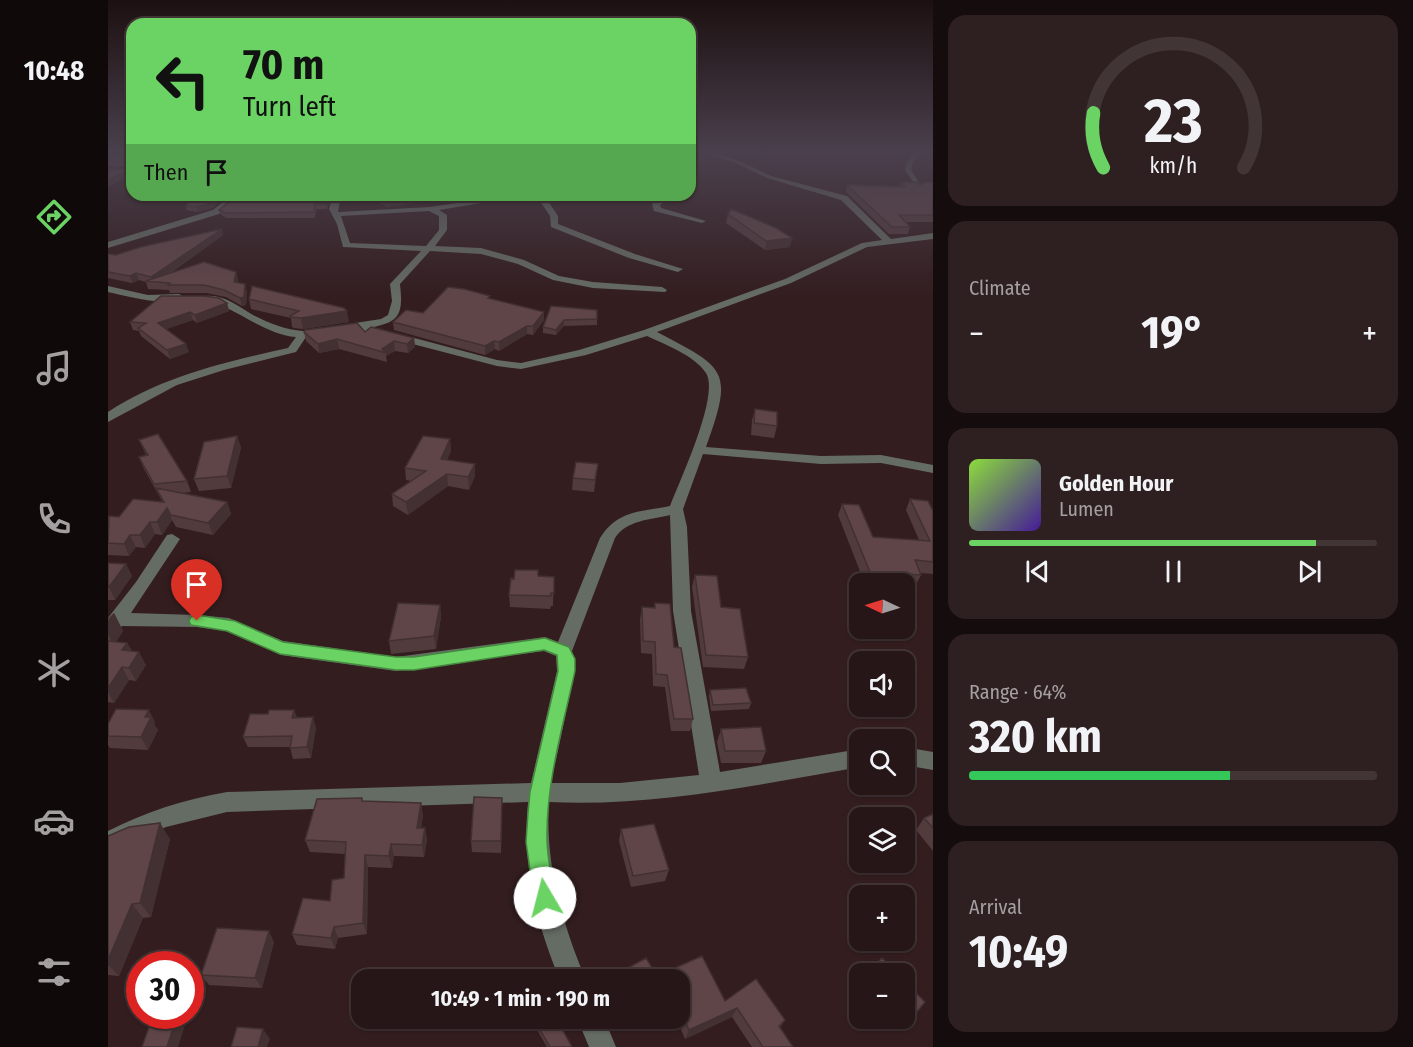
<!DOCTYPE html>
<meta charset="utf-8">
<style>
body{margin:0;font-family:"Fira Sans Condensed",sans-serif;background:#2e1f20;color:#f1f3f6;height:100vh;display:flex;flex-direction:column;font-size:22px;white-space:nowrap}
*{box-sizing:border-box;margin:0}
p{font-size:20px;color:#a49fa1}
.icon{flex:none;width:33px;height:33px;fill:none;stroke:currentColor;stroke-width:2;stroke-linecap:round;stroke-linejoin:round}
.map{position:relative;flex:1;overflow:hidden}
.details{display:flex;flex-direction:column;gap:15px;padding:15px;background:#150c0d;width:480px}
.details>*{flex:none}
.banner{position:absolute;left:18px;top:18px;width:570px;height:183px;border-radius:18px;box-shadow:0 2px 4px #0004,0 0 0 2px #423536;background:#6bd363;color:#111;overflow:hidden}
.needle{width:39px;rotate:274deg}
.controls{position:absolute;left:741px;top:573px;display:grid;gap:12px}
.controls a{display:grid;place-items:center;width:66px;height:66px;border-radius:12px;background:#261617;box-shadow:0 2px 4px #0004,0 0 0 2px #423536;font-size:30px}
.speed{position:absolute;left:18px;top:951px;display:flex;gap:12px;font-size:30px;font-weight:700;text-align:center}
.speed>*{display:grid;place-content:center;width:78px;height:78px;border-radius:50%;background:#261617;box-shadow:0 2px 4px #0004,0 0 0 2px #423536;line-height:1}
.speed .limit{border:9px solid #d22;background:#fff;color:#111}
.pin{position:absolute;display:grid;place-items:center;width:51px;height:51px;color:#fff;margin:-62px -26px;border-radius:50% 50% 50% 0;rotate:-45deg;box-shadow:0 0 6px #0007}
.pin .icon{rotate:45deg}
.me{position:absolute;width:66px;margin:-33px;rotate:352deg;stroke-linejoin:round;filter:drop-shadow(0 0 4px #0008)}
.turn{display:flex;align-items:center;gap:21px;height:126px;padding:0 18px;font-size:27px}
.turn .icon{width:78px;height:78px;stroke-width:2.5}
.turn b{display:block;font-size:42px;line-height:51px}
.then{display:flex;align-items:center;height:57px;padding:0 18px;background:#0003;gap:12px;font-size:22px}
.big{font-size:45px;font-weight:700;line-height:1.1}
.details .card{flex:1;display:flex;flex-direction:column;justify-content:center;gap:9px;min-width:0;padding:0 21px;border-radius:18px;background:#2e1f20}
.details .dial{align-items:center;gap:0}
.dial svg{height:156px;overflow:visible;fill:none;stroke:#423536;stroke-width:7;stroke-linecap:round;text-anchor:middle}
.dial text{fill:#f1f3f6;stroke:none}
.song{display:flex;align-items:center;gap:18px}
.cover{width:72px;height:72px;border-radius:9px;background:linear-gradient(135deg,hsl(90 70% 55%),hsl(260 70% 35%))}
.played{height:6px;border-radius:3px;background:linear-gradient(90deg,#6bd363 85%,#423536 85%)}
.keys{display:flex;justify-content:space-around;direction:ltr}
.heat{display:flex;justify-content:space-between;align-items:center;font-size:33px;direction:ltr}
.charge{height:9px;border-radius:4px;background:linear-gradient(90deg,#34c759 64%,#423536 0)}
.trip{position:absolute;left:243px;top:969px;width:339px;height:60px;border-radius:18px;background:#261617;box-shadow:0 2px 4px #0004,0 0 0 2px #423536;font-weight:700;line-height:60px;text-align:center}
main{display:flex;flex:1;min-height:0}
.menu{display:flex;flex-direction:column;width:108px;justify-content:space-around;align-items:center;background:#0f0909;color:#a49fa1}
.menu .icon{width:42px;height:42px}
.menu .on{color:#6bd363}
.menu b{font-size:27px;color:#f1f3f6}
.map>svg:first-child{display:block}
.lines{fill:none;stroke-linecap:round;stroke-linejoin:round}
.minor{fill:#656c64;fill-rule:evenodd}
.wall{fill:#523b3d}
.shaded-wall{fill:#423032}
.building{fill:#5f4547;stroke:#423032;stroke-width:1.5}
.route{fill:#6bd363;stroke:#468940;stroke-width:1.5}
</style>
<main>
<nav class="menu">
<b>10:48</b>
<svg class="icon on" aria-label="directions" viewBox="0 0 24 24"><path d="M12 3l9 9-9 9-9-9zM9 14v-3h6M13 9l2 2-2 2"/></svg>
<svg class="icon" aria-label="music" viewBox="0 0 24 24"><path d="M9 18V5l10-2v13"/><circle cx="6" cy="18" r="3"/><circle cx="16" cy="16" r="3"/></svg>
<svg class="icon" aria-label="phone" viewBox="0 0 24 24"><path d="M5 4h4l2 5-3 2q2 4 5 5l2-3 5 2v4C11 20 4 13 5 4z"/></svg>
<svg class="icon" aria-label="climate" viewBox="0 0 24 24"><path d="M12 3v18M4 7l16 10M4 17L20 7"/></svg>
<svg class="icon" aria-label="car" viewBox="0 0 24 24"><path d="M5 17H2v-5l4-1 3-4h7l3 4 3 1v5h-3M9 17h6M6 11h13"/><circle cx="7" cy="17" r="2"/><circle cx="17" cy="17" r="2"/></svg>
<svg class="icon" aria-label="filters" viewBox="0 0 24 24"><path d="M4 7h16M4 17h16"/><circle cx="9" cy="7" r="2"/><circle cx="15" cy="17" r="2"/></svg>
</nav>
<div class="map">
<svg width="825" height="1047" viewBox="0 0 825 1047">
<rect width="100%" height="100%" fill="#331d1f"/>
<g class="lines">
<path class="minor" d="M593,151H602L634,162L663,176L739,196L783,239L825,233V239L759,247L683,283L549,332C618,368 626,370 598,447L713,456L773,455L825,465V473L773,463L713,464L595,454L575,509L579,527L583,611L612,772L752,749V767C648,785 546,807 441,802C437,865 454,922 478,980H452C428,923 414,864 420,802L119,812L58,827L0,854V831C37,812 77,799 119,792L423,783L449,671L448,656L436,651L288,671L173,655L118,631L89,627L14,626L6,636L0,638V618L28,582L59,535L64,534L72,539L23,613L89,615L121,618L175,641L288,657L437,637L450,642L492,538C510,510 532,512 562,506C572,480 612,395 598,373C586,355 558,345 539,336L478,355L413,369L389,366L251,330L198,337L188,352L116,370L69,385L0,422V412C55,376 117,362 180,348L188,337C155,334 129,308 98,300V296C115,294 131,307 145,315C160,323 178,330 195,331L273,319L280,315L284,301L282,284L313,251L235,247L229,224L221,209L225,195H233L230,212L322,207L403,195H422L331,210L339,215V230L327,246L373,248L416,260L451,276L485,282L554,287L559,290L557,292L485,288L445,280L410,264L373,254L322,251L292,284C295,312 293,322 265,327L389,360L413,363L471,350L536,330L677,279L754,243L774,240L733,200L659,178L630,164ZM321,211L331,216V230L318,246L242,243L233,216ZM562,515L565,611L591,775L512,783H443L467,671L464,651L507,538C519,520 541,520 562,515Z
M809,151H816L805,162L803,170L814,187L810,189L797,170L799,161Z
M124,195H133L111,214L0,248V242L105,210Z
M428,195H436L450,216V224L527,254L575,269L570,272L521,258L443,227L442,216Z
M549,195H557L558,201L552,205L553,208L598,221L594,223L546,211L544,204L550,200Z
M0,286L40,295L71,294L76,297C60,308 19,296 0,292Z
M796,747L825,752V770L796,765Z
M469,1018H496L508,1047H481Z"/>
</g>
<path class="wall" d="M24,151V177L21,179L15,178L0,187V169L22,170L24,167L0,166V157L23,153Z
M793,182L812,185L825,182V222H797L802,227L800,234H781L738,192L739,185L792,186Z
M89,195H120L104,208L89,212L79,210L78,205Z
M224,195L219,209H208L207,218H119L113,215L111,210Z
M314,197L315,202L277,207V204H273V199Z
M620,214L682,247L657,250L618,223Z
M115,235L61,274L130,280L129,282L139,292L138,305L134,306L118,297L98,293H62L61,290L40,289L38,282L31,280L24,283L0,278V254L8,255Z
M141,299L241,322L195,329L186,328L184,327L183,318L143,309Z
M382,299L436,320L425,335L419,334L391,351L387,349L377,355L286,330L285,322L315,313Z
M119,303L121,311L89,323L85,320L58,329L81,352L62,359L33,336L31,331L25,330L22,322Z
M489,310V325L456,326L448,335L435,333V327Z
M196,332H257L306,338L307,347L300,353L287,351L278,356L279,362L231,349L211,353L198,341Z
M647,409L669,426L666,438L643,435L644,420Z
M129,436L133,448L123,488L91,491L86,479Z
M342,439L343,451L339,460L367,464V476L361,490L340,486L300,515L285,506L284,494L303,481L298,480L297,468Z
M31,440L79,481L83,492L74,493L119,502L123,514L105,535L68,527L64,520L54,535L47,534L37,548L28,547L21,556L0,555V517H11L54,501L36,469L31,457L38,455Z
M490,464L486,492L464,490L465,478Z
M802,499L825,511V574L812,573L813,575L807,586H796V584H757L730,515L734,504L765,537L811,540L798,510Z
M0,563L18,564L24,576L7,600H0Z
M587,575L613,607L640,657L636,669L595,667L584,587Z
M430,576L446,577L445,606H443L442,609L402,607L401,595Z
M547,603L566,647L585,719L582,731H563L557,687L545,686L544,654L533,653L532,619L534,607L546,608Z
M332,605L333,617L328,649L283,654L281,641Z
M6,613L15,631L8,642L19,643L24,651L38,665L28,681L21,680L6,703L0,702V618Z
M602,690L643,703L641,709L603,711L601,696Z
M186,710L189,718L208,727L203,758L185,759L182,747H140L135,737L160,714Z
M47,722L46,724L50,730L40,750L2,748L0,745V736Z
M613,729L658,751L653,763H613L609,742Z
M394,798L393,853L364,852L363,841Z
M255,801L313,803L315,816L313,828H317L319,840L316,857L286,856L284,868L260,867L259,934L230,938L227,949L189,945L184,934L222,901L236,878L237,854L202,852L197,840Z
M825,814V851L808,830L816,818Z
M513,829L561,870L557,881L523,887L511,841Z
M0,836L62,839L43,917L35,918L11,976L0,975Z
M166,942L154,988L101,985L93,975Z
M594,956L617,1001L648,979L677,1020L672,1028L685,1047H644L624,1017L577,1039L568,1018H572V980H517L516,978L518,969L538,958L549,976Z
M796,981L803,1019L793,1028L784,1018H796Z
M33,1016H80L41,1024Z
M422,1018H448L464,1047H439Z"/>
<path class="shaded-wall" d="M0,151H18L0,154Z
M24,171V177L21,179L19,174Z
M13,173L15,178L0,187V181Z
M112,195H120L104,208L89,212L88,207Z
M221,195H224L219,209L218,204Z
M314,197L315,202L277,207L276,202Z
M114,229L115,235L48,282H45L43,277Z
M684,238L682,247L657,250L658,241Z
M128,272L130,280L128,289L126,282Z
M28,273L31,280L24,283L22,276Z
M137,284L139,292L138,305L134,306L132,298Z
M119,303L121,311L89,323L87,315Z
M239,311L241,322L195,329L193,318Z
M82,312L85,320L53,331L50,323Z
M436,312V320L425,335V326Z
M456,320V326L448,335V330Z
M419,326V334L391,351V342Z
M306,338L307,347L300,353L299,344Z
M229,339L231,349L211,353L210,344Z
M286,341L287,351L278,356V353L274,349Z
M386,341L387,349L377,355V346Z
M78,344L81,352L62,359L59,350Z
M129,436L133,448L123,488L119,476Z
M342,439L343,451L334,471L333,459Z
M367,464V476L361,490L360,477Z
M339,474L340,486L300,515L298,502Z
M119,502L123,514L105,535L100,523Z
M59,508L64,520L54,535L49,522Z
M42,522L47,534L37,548L32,535Z
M22,535L28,547L21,556L16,544Z
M18,564L24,576L7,600L1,587Z
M332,605L333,617L328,649L326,636Z
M6,613L15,631L6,645L0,634V621Z
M19,643L26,656L14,650Z
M31,652L38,665L28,681L21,668Z
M14,667L21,680L6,703L0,692V688Z
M41,710L47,722L46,724L50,730L40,750L33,737L37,717Z
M186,710L190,720L184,718Z
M205,717L208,727L203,758L199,747Z
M313,803L315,816L311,840L309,828Z
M52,823L62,839L43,917L32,903Z
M317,828L319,840L316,857L314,845Z
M283,844L286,856L284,868L281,856Z
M257,855L260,867L259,934L255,923Z
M24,904L35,918L11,976L0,965V960Z
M226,927L230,938L227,949L223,938Z
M161,931L166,942L154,988L147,978Z
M82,996L85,999L82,1007Z
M629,1008L624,1017L577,1039L581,1030Z
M69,1016H80L70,1047H59Z
M155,1029L162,1039L159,1047H150Z"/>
<path class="building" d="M24,151V163L22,162L0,161V157L23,153Z
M24,166V171L19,174L13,173L0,181V169L22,170Z
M793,182H809L812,185L818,182H825V215H791L802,227H784L739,185L797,187Z
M89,195H112L103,203L88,207L78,205Z
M129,195H221L218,204H207L206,212L118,213L111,210Z
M274,195H313L314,197L276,202L277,198L273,199Z
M623,209L668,228L684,238L658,241L620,214Z
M114,229L43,277L28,273L22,276L0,272V254L8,255L33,247Z
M96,262L128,272L126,282L137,284L136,297L132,298L116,290L96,285H60L62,283L38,281Z
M144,286L236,308L239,311L193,318L183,317L182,316L191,311L141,299Z
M340,287L356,289L382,296L380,298L436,312L425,326H419L391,342L386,341L377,346L285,322L298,310L315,313Z
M53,296H96L111,298L119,303L87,315L82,312L50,323L78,344L59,350L30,328L38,323L22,322Z
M443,306L489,310V319L456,320L448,330L435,327Z
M249,323L257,332L263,327L306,338L299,344L286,341L274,349L278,353L229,339L210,344L196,332L197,330Z
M647,409L669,412V426L646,423Z
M50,434L79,481L46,484L31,457L40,455L31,440Z
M129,436L119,476L86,479L96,442Z
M315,436L342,439L333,459L367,464L360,477L339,474L298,502L284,494L318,471L297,468Z
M468,462L490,464L487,480L465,478Z
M48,488L119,502L100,523L63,515L59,508L49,522H42L32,535H22L16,544L0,543L1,516L11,517L25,499L56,502Z
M802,499L820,501L825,511V562L807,560L813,575L762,572L734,504L751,505L765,537L822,541Z
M0,563L18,564L1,587H0Z
M407,570H430V576L446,577V593H443V596L401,595L403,578L406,579Z
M587,575L609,576L613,607L632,609L640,657L598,655Z
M290,603L332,605L326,636L281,641Z
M547,603L562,604L566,647L573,648L585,719H566L559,675L548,674L547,642L535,641L534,607L547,608Z
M0,641L19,643L14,650L31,652L21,668L14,667L0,688Z
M638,688L643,703L605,705L602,690Z
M8,709L41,710L37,717H43L33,737L0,736V724Z
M161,710H186L184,718L205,717L199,747L182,748L184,736L135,737L142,714H160Z
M653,727L658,751H617L613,729Z
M366,797L394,798L393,841H363Z
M254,798V801L313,803L309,828H317L314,845L283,844L281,856L257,855L255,923L226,927L223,938L184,934L195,898L222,901L224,880L236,878L238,842L197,840L209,799Z
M825,814V828L816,818Z
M52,823L32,903L24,904L0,960V836L21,827Z
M546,824L561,870L525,876L513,829Z
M109,928L161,931L147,978L93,975Z
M594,956L617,1001L648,979L677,1020L671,1026L685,1047H655L629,1008L581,1030L572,1010V980H524L518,969L538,958L549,976Z
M774,958L790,974L759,973Z
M796,981L817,1002L803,1019L796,1012Z
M45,1016H69L59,1047H34Z
M425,1018H448L464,1047H442Z
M129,1027L155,1029L150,1047H123Z"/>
<linearGradient id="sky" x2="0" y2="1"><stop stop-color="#1c1011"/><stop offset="0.51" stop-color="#4a404d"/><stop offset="1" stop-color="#4a404d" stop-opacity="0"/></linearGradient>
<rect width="825" height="297" fill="url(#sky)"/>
<path class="route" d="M89,615L127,621L175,642L288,657H306L437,638L461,647L467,659V671C455,726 438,783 439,839C439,858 444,879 448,898L444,906L437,909L429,906L426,898L418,842L420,813L422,792L450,671L449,655L436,650L306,670H288L172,654L119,631L83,625L81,621L83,617Z"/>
</svg>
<div class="controls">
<a><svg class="needle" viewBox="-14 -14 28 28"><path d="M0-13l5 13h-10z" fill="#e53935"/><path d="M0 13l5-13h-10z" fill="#a49fa1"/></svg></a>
<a><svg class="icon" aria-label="sound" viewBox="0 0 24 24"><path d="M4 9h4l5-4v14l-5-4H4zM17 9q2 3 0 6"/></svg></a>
<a><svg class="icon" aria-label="search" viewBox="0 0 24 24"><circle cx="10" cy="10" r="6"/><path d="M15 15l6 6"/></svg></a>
<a><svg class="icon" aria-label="layers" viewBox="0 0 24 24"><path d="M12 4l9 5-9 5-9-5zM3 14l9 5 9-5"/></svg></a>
<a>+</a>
<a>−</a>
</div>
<div class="speed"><div class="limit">30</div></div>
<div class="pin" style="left:89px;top:621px;background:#d93025"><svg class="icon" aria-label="arrive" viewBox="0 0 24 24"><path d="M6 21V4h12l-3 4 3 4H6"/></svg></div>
<svg class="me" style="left:437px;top:898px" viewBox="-20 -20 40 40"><circle r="19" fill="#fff"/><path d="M0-13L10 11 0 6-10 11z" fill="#6bd363"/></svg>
<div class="trip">10:49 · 1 min · 190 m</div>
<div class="banner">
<div class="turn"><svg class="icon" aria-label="left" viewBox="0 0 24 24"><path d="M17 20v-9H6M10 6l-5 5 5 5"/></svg><div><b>70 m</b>Turn left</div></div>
<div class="then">Then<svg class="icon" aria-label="arrive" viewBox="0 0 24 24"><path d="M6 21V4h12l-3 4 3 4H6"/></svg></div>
</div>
</div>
<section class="details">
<div class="card dial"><svg viewBox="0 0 100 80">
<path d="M14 69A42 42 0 1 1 86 69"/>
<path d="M14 69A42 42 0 0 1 9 41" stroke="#6bd363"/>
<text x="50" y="56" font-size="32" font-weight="700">23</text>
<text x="50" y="72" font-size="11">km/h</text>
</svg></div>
<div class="card"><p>Climate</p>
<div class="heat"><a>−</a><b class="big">19°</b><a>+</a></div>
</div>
<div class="card">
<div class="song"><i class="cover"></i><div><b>Golden Hour</b><p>Lumen</p></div></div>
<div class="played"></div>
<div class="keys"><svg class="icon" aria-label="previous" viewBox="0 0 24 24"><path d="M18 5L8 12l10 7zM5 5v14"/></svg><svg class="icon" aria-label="pause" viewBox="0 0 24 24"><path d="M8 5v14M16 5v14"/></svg><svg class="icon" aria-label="next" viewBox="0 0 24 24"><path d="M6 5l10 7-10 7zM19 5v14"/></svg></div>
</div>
<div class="card"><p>Range · 64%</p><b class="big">320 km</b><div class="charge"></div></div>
<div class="card"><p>Arrival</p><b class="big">10:49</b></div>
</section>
</main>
